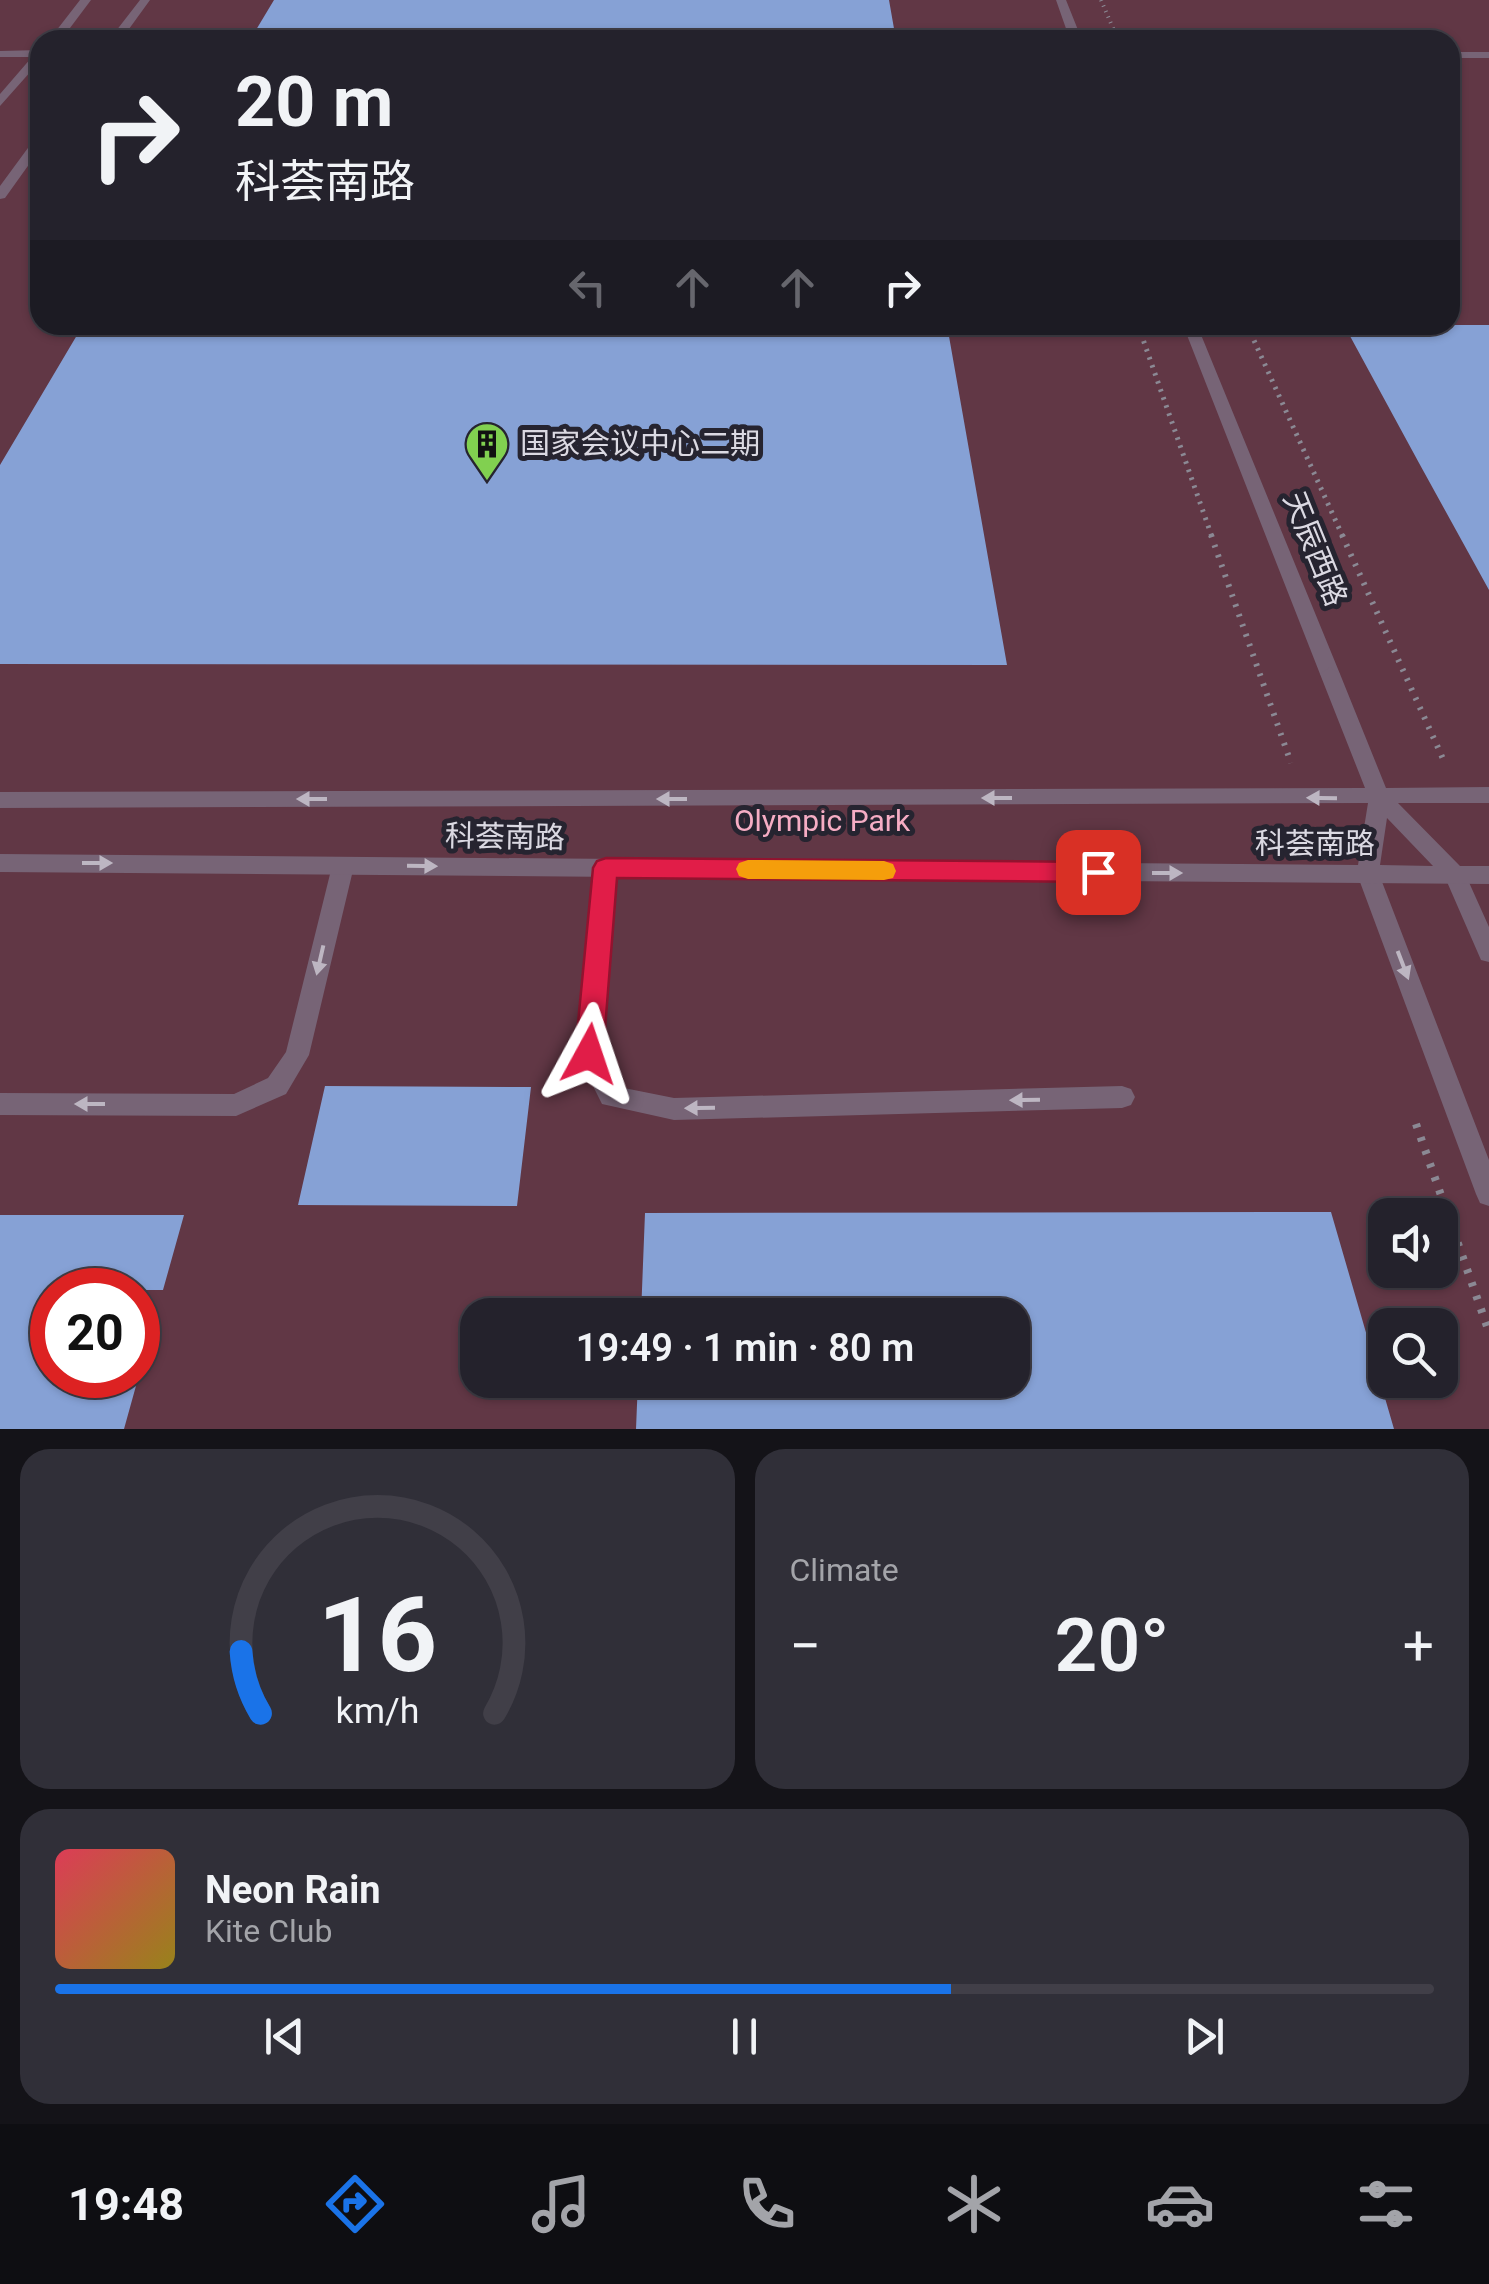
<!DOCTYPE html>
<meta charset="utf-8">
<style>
body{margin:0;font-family:Roboto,"Noto Sans SC",sans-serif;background:#302f38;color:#f1f3f6;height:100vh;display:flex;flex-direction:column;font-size:38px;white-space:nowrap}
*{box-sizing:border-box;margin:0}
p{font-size:32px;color:#a3a4a9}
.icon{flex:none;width:55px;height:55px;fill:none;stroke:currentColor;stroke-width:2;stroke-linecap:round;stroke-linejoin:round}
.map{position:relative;height:1429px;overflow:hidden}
.side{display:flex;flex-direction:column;gap:20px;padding:20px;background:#141318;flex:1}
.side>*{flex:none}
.banner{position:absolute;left:30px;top:30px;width:1430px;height:305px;border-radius:30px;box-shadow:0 2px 8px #0004,0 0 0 2px #413f48;background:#24222c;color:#f1f3f6;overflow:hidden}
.tools{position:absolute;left:1368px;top:1198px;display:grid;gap:20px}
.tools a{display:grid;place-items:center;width:90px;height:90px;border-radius:20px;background:#24222c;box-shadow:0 2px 8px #0004,0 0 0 2px #413f48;font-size:50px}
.speed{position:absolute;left:30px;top:1268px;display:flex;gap:20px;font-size:50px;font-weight:700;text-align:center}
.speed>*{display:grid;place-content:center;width:130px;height:130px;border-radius:50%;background:#24222c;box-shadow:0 2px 8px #0004,0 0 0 2px #413f48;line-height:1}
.speed .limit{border:15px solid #d22;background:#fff;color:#111}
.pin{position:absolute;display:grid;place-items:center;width:85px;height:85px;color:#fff;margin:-42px;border-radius:20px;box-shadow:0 5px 15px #0006}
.me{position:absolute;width:110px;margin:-55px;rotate:5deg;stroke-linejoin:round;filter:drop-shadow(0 0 8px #0008)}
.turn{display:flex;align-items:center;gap:35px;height:210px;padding:0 40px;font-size:45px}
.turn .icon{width:130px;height:130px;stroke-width:2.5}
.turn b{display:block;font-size:70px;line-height:85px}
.lanes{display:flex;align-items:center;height:95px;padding:0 40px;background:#0003;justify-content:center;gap:50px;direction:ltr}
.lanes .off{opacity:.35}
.big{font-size:75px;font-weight:600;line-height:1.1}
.side .tile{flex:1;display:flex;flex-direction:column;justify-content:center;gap:15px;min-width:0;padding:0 35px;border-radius:30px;background:#302f38}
.side .dial{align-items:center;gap:0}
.dial svg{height:260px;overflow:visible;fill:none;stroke:#413f48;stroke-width:7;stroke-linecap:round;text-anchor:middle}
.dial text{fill:#f1f3f6;stroke:none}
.song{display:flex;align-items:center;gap:30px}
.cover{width:120px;height:120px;border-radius:15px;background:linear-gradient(135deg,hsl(350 70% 55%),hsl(50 70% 35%))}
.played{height:10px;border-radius:5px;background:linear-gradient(90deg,#1a73e8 65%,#413f48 65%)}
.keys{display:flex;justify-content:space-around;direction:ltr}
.heat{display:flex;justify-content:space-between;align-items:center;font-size:55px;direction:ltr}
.side .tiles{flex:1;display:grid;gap:20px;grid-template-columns:1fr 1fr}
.tile:last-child{grid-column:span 2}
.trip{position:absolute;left:460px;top:1298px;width:570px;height:100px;border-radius:30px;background:#24222c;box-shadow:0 2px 8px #0004,0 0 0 2px #413f48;font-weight:600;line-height:100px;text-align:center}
.dock{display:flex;height:160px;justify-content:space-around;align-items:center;background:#0e0e12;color:#a3a4a9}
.dock .icon{width:70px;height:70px}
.dock .active{color:#1a73e8}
.dock b{font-size:45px;color:#f1f3f6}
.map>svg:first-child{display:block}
.green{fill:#613745;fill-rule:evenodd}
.building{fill:#86a1d5}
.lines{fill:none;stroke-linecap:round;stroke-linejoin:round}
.path-far3{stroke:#8b8994;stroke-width:4;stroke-dasharray:1 5;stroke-linecap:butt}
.path-far2{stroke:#8b8994;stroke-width:5;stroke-dasharray:2.5 6;stroke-linecap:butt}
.path-far1{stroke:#8b8994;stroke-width:6;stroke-dasharray:2.5 8;stroke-linecap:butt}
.path{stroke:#8b8994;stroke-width:8;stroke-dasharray:4 10;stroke-linecap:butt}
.service{fill:#776476;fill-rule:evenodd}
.minor{fill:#776476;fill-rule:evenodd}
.tertiary{fill:#776476;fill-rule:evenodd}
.oneway{fill:#bdb6c2}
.route{fill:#e11d48;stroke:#92132f;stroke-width:2.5}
.slow{fill:#f59e0b}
.labels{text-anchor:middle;stroke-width:10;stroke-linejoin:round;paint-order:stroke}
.poi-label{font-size:30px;fill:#dbd9e2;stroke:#262430;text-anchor:start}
.street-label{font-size:30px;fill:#dbd9e2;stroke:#262430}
.park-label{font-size:30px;fill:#f6adc4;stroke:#262430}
</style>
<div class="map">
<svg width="1489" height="1429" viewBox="0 0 1489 1429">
<rect width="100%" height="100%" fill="#302d3b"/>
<path class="green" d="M0,0H1489V1429H0ZM40,40H1450V325H40ZM1385,1215H1440V1270H1385ZM52,1290H138V1375H52ZM478,1315H1012V1380H478ZM1385,1325H1440V1380H1385Z"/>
<path class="building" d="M274,0H889L896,40H250Z
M83,325H947L1007,665L0,664V465Z
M1344,325H1489V590L1419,463Z
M325,1086L531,1087L517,1206L298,1205Z
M1331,1212L1394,1429H636L638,1380H1012V1315H641L645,1213Z
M0,1215H184L163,1290H52V1375H139L124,1429H0Z"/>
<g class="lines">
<path class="path-far3" d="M1101,0L1118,40"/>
<path class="path-far2" d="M1138,325L1212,537
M1247,325L1343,537"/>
<path class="path-far1" d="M1211,535L1291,763
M1342,535L1444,761"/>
<path class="path" d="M1416,1124L1489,1332"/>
<path class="service" d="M343,857L351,860L354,866L309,1055L286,1094L236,1116L0,1115V1093L234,1094L268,1078L286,1052L332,866L335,860Z
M606,859L614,862L617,868L601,1053L619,1087L674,1098L1122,1086L1131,1089L1135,1097L1131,1105L1122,1108L674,1120L602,1104L577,1054L595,868L598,862Z
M1368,865L1376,868L1379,874L1489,1160V1206L1480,1203L1476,1194L1357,874L1360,868Z
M1455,866L1463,869L1489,927V962L1481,960L1444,875L1447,869Z"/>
<path class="minor" d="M1056,0H1066L1082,40H1070Z
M1183,325H1197L1340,674L1337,679L1330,681L1320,674Z"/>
<path class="tertiary" d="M80,0H91L61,40H49Z
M140,0H150L121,40H109Z
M40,50V61L0,106V94L32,57H0V51Z
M1450,52H1489V58H1450Z
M40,136V149L5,198L0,199V186L36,137Z
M1330,667L1340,674L1386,788L1489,787V803H1398L1460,866H1489V884L0,872V854L1358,865L1368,803L0,808V792L1365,788L1320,674ZM1387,818L1433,866L1380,865Z"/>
</g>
<defs><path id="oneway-solid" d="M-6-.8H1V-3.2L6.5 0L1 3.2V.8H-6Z" transform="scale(2.5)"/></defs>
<g class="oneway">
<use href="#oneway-solid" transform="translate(997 798) rotate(180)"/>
<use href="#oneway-solid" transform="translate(1322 798) rotate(-179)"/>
<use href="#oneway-solid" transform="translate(312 799) rotate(180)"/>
<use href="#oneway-solid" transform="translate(672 799) rotate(180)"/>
<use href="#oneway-solid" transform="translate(97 863)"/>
<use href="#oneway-solid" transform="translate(422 866) rotate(1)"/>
<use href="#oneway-solid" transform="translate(1167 873)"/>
<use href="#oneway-solid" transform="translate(320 960) rotate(103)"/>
<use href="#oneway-solid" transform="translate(1403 965) rotate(69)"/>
<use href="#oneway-solid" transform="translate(1025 1100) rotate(179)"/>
<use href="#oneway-solid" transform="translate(90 1104) rotate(-180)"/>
<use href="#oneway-solid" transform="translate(700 1108) rotate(179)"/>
</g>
<path class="route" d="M606,858L1098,862L1107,865L1111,872L1107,879L1098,882L617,878L603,1054L599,1062L589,1066L579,1062L575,1054L593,868L597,861Z"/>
<path class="slow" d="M748,860L884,861L893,864L896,871L893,878L884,880L748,879L739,876L736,869L739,863Z"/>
<defs>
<g id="building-pin" transform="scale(2.25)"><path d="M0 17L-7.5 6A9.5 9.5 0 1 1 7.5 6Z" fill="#81d050" stroke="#262430"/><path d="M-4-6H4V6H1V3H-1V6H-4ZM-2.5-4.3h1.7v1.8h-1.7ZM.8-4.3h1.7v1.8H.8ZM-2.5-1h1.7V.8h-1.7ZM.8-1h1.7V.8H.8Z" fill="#111"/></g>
</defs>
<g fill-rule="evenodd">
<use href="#building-pin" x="487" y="444"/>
</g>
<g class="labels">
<g class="poi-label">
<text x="520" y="454">国家会议中心二期</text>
</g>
<g class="street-label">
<text transform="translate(1315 549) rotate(68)" y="10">天辰西路</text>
<text transform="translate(505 837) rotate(1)" y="10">科荟南路</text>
<text x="1315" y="854">科荟南路</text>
</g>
<g class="park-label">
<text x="822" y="831">Olympic Park</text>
</g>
</g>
</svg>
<div class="tools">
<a><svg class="icon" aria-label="sound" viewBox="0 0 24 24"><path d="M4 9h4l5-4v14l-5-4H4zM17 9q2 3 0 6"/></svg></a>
<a><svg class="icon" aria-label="search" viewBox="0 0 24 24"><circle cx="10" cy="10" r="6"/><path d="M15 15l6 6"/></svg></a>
</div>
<div class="speed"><div class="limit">20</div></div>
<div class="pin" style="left:1098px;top:872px;background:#d93025"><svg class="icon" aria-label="arrive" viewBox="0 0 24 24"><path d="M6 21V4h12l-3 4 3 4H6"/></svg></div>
<svg class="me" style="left:589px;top:1054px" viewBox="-20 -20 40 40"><path d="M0-17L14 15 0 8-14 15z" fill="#e11d48" stroke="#fff" stroke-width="4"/></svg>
<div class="trip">19:49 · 1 min · 80 m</div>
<div class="banner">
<div class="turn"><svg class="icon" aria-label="right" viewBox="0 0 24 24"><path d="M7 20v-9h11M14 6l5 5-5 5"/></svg><div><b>20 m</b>科荟南路</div></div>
<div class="lanes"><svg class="icon off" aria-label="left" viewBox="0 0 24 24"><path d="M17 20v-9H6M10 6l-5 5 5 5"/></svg><svg class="icon off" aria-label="ahead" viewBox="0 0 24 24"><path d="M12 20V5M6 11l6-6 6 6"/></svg><svg class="icon off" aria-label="ahead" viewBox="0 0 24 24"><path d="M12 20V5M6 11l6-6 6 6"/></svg><svg class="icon" aria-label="right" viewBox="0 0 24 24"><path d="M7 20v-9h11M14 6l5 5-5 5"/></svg></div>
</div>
</div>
<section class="side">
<div class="tiles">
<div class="tile dial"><svg viewBox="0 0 100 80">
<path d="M14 69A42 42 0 1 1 86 69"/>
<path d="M14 69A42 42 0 0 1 8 50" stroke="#1a73e8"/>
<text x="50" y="56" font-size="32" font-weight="700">16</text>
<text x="50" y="72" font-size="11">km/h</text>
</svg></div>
<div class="tile"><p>Climate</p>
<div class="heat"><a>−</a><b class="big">20°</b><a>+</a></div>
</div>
<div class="tile">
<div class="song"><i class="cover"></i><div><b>Neon Rain</b><p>Kite Club</p></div></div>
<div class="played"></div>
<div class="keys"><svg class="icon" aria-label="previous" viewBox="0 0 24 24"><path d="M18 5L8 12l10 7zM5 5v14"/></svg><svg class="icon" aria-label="pause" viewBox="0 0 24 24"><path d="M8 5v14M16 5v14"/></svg><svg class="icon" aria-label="next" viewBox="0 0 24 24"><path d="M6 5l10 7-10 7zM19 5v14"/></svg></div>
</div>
</div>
</section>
<nav class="dock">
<b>19:48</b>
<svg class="icon active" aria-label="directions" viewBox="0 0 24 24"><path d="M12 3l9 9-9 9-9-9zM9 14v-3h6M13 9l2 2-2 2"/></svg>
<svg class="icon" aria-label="music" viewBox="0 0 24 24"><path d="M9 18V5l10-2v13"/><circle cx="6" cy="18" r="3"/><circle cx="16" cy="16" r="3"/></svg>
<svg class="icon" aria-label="phone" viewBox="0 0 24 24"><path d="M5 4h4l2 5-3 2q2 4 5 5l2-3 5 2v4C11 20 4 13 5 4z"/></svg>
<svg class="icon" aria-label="climate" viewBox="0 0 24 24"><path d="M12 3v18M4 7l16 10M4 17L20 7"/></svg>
<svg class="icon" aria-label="car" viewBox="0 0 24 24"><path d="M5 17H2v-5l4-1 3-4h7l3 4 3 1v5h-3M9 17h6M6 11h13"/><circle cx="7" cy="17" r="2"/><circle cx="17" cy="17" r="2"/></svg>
<svg class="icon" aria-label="filters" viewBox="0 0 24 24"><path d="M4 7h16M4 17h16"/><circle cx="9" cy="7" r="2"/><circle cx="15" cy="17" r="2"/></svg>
</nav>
